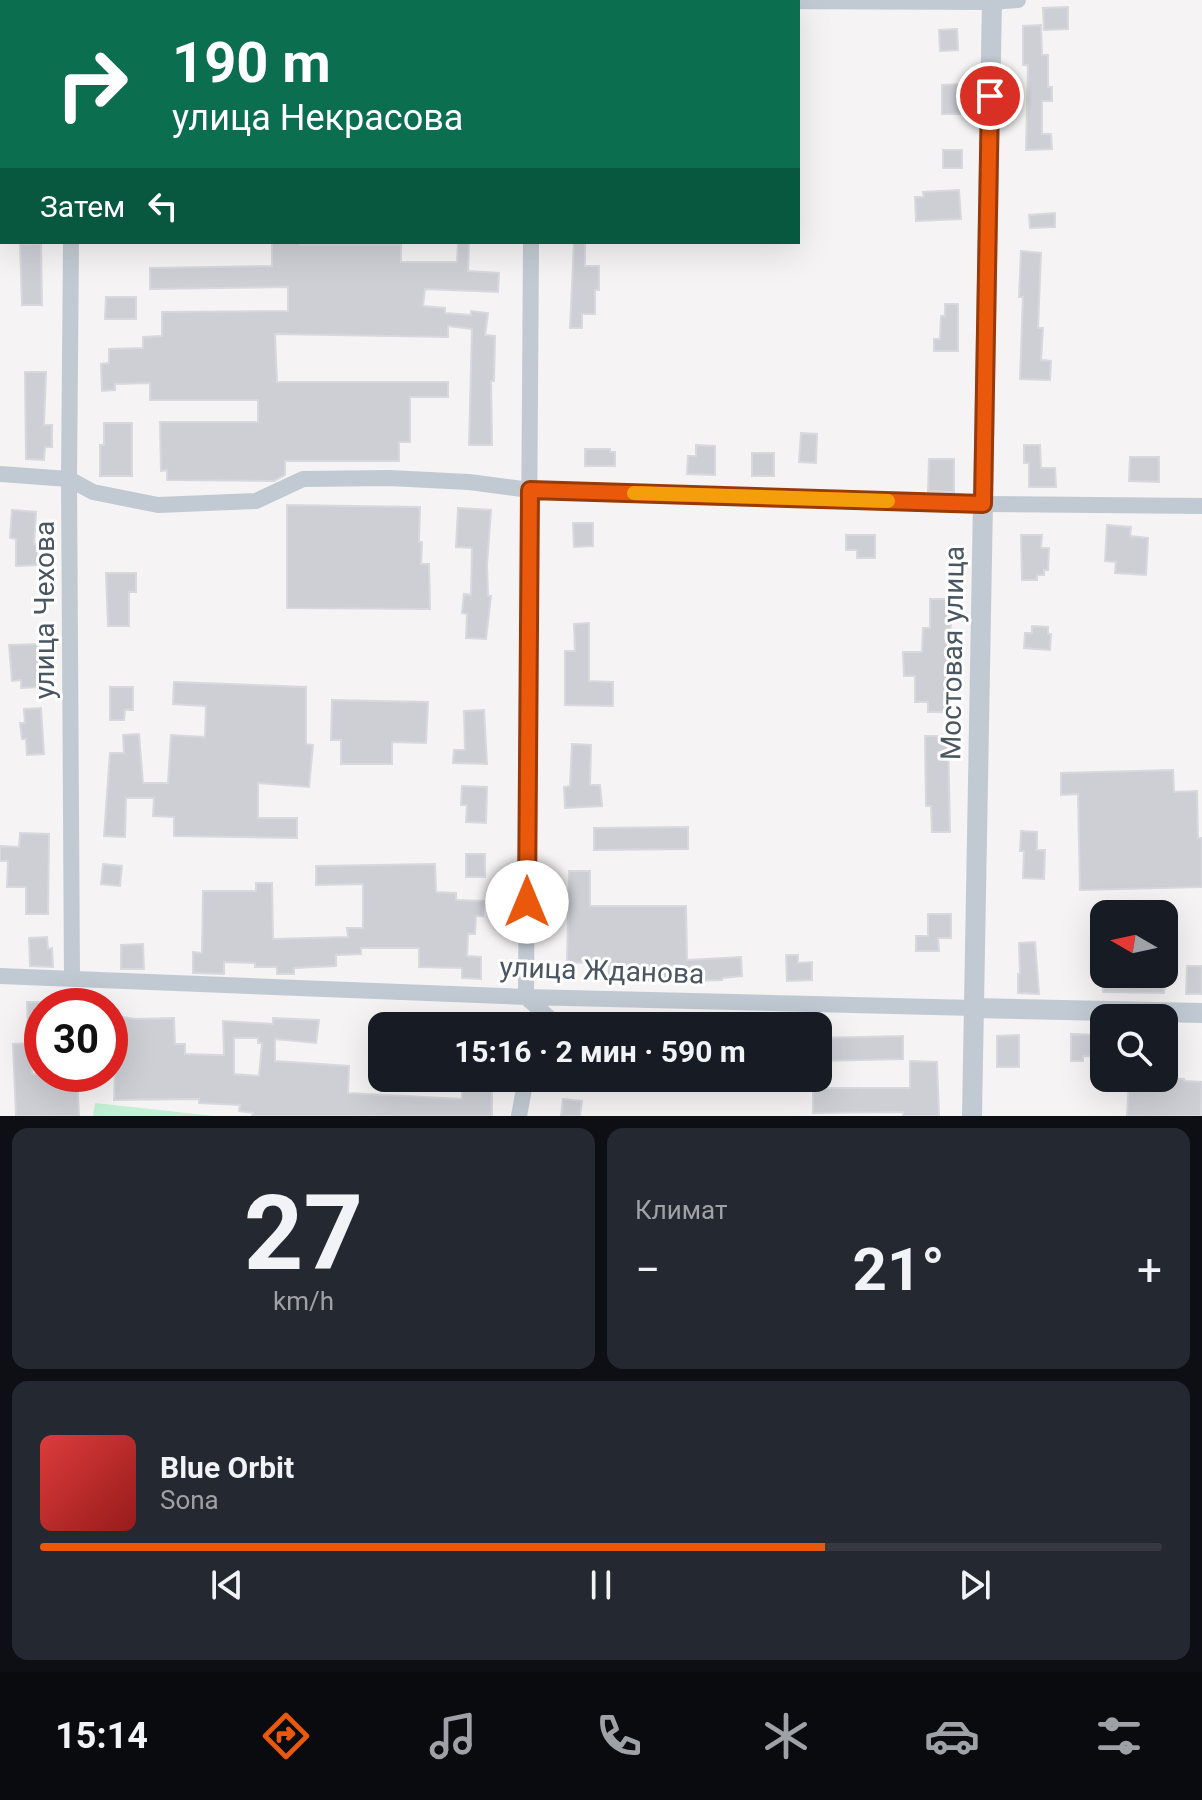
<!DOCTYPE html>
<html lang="ru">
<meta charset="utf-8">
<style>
body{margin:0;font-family:Roboto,sans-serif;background:#242831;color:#f1f3f6;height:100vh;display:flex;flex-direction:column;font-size:30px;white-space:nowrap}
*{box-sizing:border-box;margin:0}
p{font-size:26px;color:#9ea1a6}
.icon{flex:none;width:44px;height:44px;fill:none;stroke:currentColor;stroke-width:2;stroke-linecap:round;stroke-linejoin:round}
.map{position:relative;height:1116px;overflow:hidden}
.side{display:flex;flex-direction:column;gap:12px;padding:12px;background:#0d0f14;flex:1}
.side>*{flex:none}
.hud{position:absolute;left:0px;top:0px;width:800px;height:244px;box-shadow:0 8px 32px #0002;background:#0b6e4f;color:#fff;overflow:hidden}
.needle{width:52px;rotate:279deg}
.fabs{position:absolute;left:1090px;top:900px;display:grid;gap:16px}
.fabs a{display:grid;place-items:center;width:88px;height:88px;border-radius:16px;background:#171b24;box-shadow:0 8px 32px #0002;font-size:40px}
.speed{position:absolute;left:24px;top:988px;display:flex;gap:16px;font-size:40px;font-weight:700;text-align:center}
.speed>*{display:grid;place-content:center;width:104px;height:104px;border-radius:50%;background:#171b24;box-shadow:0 8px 32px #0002;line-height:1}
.speed .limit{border:12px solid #d22;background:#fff;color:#111}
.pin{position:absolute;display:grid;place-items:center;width:68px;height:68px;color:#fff;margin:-34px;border:4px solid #fff;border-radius:50%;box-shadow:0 2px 8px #0007}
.me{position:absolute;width:88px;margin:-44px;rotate:0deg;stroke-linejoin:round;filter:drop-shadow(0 0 6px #0008)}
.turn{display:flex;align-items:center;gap:28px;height:168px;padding:0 40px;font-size:36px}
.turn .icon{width:104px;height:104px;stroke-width:2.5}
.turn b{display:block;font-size:56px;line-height:68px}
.then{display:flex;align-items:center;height:76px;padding:0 40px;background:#0003;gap:16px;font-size:30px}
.big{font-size:60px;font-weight:700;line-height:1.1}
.side .card{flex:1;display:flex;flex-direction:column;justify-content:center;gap:12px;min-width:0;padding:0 28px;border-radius:16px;background:#242831}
.side .dial{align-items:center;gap:0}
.dial b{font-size:104px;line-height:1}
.song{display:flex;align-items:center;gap:24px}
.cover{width:96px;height:96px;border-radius:12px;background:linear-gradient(135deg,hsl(0 70% 55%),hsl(0 70% 35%))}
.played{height:8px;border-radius:4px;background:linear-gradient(90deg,#ea580c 70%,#363941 70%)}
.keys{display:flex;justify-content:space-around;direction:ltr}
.heat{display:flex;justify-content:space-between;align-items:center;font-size:44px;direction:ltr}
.side .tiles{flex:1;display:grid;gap:12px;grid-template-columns:1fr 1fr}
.card:last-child{grid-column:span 2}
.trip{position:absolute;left:368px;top:1012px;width:464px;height:80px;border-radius:16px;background:#171b24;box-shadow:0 8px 32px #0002;font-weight:700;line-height:80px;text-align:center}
.tab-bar{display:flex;height:128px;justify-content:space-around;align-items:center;background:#090b0e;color:#9ea1a6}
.tab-bar .icon{width:56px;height:56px}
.tab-bar .active{color:#ea580c}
.tab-bar b{font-size:36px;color:#f1f3f6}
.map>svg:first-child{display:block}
.green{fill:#c3f1d5}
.building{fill:#cdcfd5;stroke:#d7d9de;stroke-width:2;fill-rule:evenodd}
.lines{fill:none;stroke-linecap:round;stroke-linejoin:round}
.minor{stroke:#c1cad2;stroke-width:16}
.tertiary{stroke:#c1cad2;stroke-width:20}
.route-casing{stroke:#983908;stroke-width:20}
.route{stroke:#ea580c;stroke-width:14}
.slow{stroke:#f59e0b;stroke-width:14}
.labels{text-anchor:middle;stroke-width:6;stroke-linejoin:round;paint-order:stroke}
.street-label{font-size:28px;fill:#4a5661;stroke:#fff}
</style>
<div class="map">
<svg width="1202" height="1116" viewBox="0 0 1202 1116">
<rect width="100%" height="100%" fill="#f5f3f3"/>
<path class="green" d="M95,1103L214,1116H93Z"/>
<path class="building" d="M1068,7V29L1044,30L1043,8Z
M1041,25L1042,55H1048V87H1052V101H1042V134H1051L1052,149L1026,150L1028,65H1023V26Z
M957,29L958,50L940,51L939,30Z
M961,84L962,114H942V85Z
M943,150H962V168H943Z
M959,190L961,219L916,221L915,197H924L923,192Z
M1055,213V227L1030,228L1029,215Z
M272,242H300V245H401V262H457L458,242H469L468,271L499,273L498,292L425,289L423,306L445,308V313L471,315V311L488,313L485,335L495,336L494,381H491L492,445H469L472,329L448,326V337L275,334L277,382H448V397H410V442H399V461H285V475L274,481L167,480V470L161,471L160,422H258V400H150V383L115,384V390L102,391L101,364L109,363V349L143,348V337L162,336V312L288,311V287L150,289V268L272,266Z
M574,242H585V266H599V290H595V314H582V328H570Z
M20,244H41L42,305H22Z
M1021,251L1041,253L1038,328H1043L1041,360L1051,361L1050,380L1020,379L1023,297H1019Z
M106,297H136V319H105Z
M945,304H958V351H934V339H940L941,316H945Z
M25,372H46L44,425H52V447H45L44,460L26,459Z
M104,423H132V476H100V445H104Z
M801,433L817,434L816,463L799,462Z
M696,445L715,446V475L687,474L688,456H696Z
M1024,445H1040L1041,468H1055L1056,487H1029V463H1024Z
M585,449H610V452H615V466H585Z
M752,453H774V476H752Z
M1130,457H1159V482L1129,481Z
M929,459H954V492L928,491Z
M287,505L420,507L419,542H422L421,564H429L430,609L287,608Z
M458,508L491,510L487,565L488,596H491L486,639L466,638L467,614L462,613L464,594L471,595L472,548L456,547Z
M12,510L36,512L34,544H38V565L16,566V539L10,538Z
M573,523H593V546L574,547Z
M1107,525L1131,527L1130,536L1148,538L1146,575L1115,573L1116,562L1105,561Z
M846,535H875V558H857V550H846Z
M1021,535H1042L1041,548H1049L1048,570H1044V575H1037V580H1022Z
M106,573H136V592H129V626H108Z
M930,599H951L950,712H928V702H915V676H904L903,652H922L923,628H930Z
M589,623V681L613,682V706L565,705V651H575L574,624Z
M1032,626L1048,627V634H1051L1050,650L1024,648L1025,633H1032Z
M39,644V687L21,688V680L12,681L9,645Z
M174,682L306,687V744L313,745L309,787L258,783V818H297V838L174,836V817L153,816L154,798H126L125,837L104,836L110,753H124L123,735L139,734L143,783H168L171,735L205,737L206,706L173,704Z
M110,687H133V710H125L124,720H110Z
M332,700L428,702L426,743L392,742V764H341V740H331Z
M41,708L44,754L27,755L26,739H22L20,723H25L24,709Z
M484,710L487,764L453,763L454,750H465L464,711Z
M925,736H948L950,832H932L931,806H926Z
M572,744L591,745L590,785H600L602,806L565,808L564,787L570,786Z
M1173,770L1174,792L1197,791L1198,838H1202V887L1080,890L1078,794L1061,795V773Z
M462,786L487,787L486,823L466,822L467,805H461Z
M688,827V849L594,850V828Z
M1021,831L1037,832V850H1045L1044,879L1023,878L1024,851H1020Z
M20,833L49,834L48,914H26V887H7L8,861H0V846L19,847Z
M466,854H485V877H466Z
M103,864L122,866L120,886L101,884Z
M435,864L436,892L456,893V900L484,901L483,916H476L475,934H468L467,956L481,957V979L462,978V968L419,967V948H361V954L336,955V966L294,968V974H277V967H255V963L224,962V974L193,973V952L202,953L203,891H256V883H272L273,939L348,937L347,928H363V884L316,885V866Z
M569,871H590V906H686L687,960L741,957L742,976L722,978V980L692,981L609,980V962L567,963Z
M928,914H951V938H938L939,951H916V936H928Z
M47,937L48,949L52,948L53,967L30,966L29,938Z
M1035,942L1039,994L1018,993V974H1020L1019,943Z
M143,944L144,969H121V945Z
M786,955H798V963L812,962V980L787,981Z
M1187,966H1202V994H1186Z
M1103,974H1165L1164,993L1103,992Z
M27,1002H41L42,1028L28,1029Z
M117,1016L135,1019L174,1018L175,1044H185V1054L217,1055H224L223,1021L273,1024V1018L319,1020L316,1043L275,1039V1061L349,1066L348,1093L462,1099V1091H492V1116H252L253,1113L239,1111L240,1105L199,1103V1099L114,1100ZM234,1038H258V1043H262L259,1076L234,1074Z
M1071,1034L1102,1035L1101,1057L1083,1056V1061H1071Z
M1019,1035V1067H997V1036Z
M903,1036V1059L818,1061V1038Z
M31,1043L32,1074H77L79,1116H16L13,1044Z
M910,1061L937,1062L939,1116H903V1112L813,1113V1088H910Z
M1129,1078L1184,1079V1081L1202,1082L1201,1116H1127Z
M563,1099L582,1101L580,1116H561Z"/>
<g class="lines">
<path class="minor" d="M521,0L992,2L1018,0
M73,2V0
M71,242L69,479L72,978
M531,242L526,997L549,1018L544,1026
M0,474L69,479L93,492L158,505L256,501L303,479L389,478L469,482L530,490L983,504L1202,506
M0,976L526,997L974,1008
M519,1116L526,1078"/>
<path class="tertiary" d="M974,1008L1202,1013
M972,1116L992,0"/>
</g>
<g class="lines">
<g class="route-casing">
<path id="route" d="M527,902L530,490L983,504L990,96"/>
</g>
<use href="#route" class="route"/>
<path class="slow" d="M634,493L888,501"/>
</g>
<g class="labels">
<g class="street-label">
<text transform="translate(44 610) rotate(-90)" y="10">улица Чехова</text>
<text transform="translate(952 653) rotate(-89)" y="10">Мостовая улица</text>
<text transform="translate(602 970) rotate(2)" y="10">улица Жданова</text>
</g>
</g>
</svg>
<div class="fabs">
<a><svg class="needle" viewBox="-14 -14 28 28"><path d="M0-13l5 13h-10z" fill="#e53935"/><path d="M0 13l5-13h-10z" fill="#9ea1a6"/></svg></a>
<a><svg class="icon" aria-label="search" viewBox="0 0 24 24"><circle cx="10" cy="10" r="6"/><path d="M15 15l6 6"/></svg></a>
</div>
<div class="speed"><div class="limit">30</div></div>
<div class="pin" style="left:990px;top:96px;background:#d93025"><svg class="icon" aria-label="arrive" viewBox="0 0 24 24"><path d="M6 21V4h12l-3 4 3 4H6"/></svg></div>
<svg class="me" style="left:527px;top:902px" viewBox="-20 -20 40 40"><circle r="19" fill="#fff"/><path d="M0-13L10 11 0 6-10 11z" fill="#ea580c"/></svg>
<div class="trip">15:16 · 2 мин · 590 m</div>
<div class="hud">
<div class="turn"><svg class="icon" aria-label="right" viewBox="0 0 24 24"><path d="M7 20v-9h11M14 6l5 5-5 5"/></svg><div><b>190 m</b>улица Некрасова</div></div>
<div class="then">Затем<svg class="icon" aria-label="left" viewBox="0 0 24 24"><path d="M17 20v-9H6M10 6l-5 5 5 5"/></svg></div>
</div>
</div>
<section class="side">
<div class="tiles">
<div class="card dial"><b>27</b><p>km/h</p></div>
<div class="card"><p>Климат</p>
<div class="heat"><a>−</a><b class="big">21°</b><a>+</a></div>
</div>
<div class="card">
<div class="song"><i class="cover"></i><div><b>Blue Orbit</b><p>Sona</p></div></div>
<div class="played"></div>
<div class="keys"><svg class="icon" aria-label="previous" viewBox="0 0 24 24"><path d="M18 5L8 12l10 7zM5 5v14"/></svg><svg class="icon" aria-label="pause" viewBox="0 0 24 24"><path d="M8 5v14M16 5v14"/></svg><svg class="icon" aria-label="next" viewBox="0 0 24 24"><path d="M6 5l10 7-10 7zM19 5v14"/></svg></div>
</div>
</div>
</section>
<nav class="tab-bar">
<b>15:14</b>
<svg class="icon active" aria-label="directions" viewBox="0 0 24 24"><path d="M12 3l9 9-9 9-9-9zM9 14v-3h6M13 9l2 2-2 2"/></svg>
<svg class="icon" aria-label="music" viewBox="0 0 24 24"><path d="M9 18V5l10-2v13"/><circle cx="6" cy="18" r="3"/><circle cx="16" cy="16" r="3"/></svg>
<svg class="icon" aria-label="phone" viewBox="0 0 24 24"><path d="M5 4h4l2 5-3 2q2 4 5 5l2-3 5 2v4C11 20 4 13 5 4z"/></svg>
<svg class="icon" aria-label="climate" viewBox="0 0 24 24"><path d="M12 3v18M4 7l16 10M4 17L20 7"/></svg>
<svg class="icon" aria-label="car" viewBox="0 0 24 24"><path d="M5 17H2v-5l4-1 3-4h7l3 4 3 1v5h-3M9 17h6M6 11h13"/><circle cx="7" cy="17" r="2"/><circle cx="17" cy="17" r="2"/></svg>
<svg class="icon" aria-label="filters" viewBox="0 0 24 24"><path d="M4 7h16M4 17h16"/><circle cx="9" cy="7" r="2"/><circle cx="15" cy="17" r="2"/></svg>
</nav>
